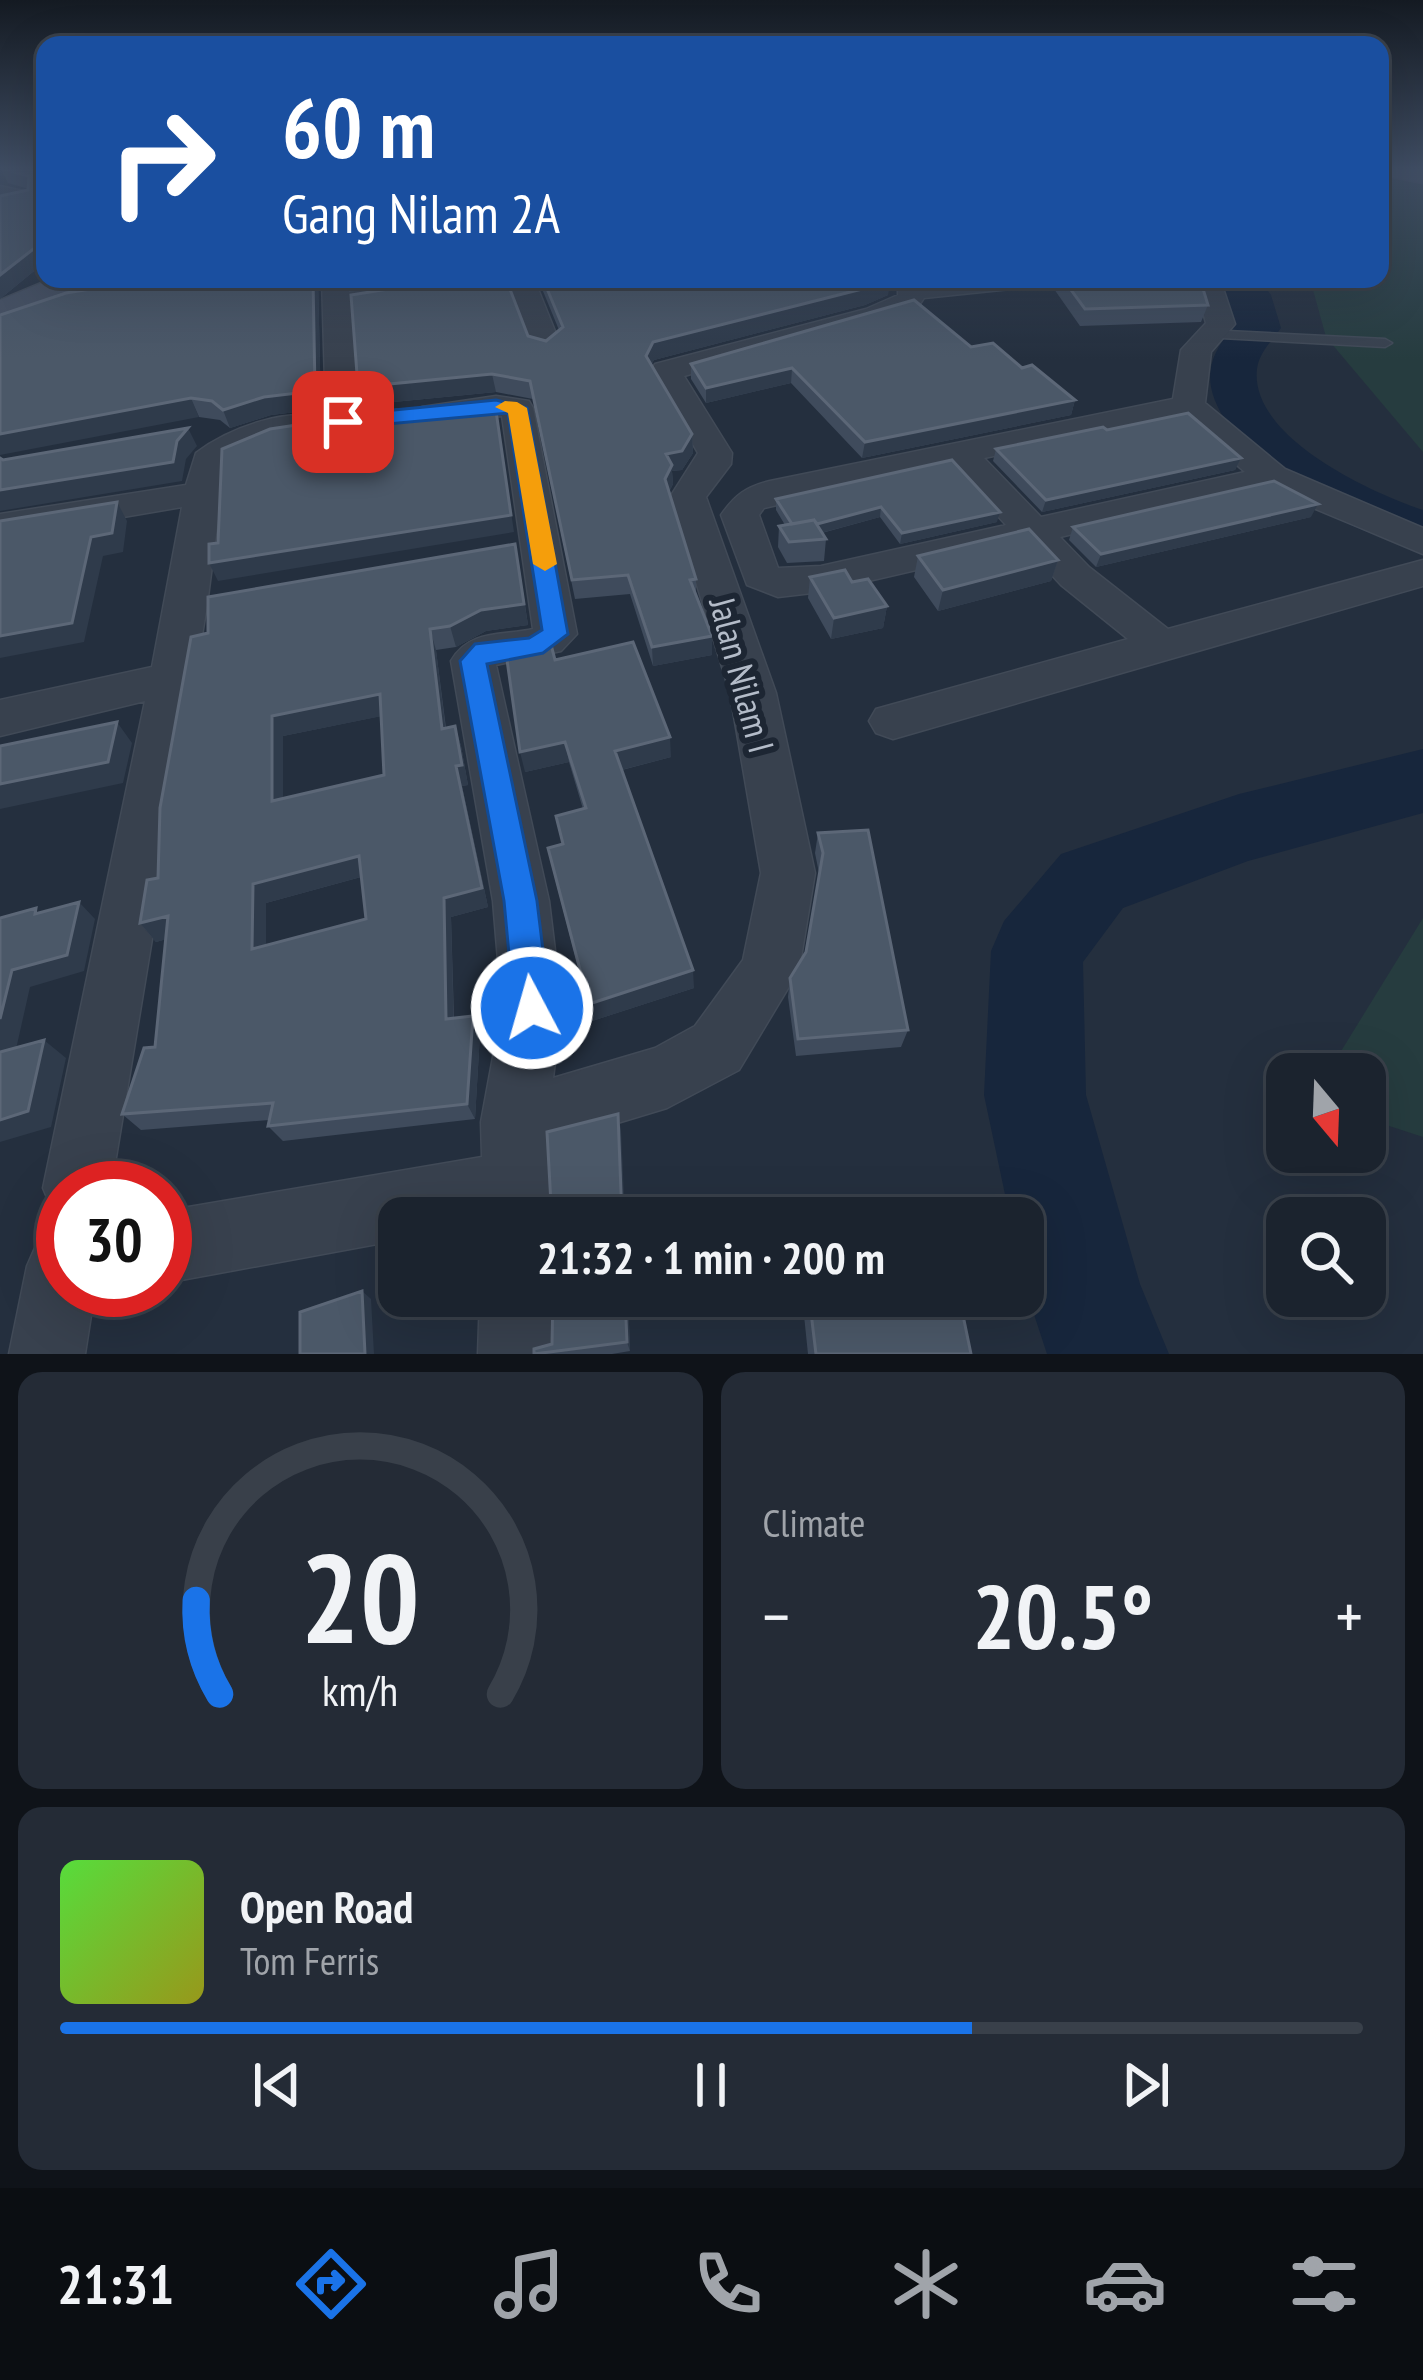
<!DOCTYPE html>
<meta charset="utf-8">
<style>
body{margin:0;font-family:"PT Sans Narrow",sans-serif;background:#242b36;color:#f1f3f6;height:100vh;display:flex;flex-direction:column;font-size:45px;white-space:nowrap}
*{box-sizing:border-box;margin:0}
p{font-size:39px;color:#a0a4aa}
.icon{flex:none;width:66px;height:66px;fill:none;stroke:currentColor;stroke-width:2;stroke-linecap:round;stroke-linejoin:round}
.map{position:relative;height:1354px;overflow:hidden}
.sheet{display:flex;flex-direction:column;gap:18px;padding:18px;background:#0f1319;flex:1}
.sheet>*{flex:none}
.guide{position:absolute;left:36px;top:36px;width:1353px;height:252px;border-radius:24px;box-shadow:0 12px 48px #0002,0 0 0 3px #39404a;background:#1a4fa0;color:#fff;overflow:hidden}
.needle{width:78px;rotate:161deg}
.fabs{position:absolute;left:1266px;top:1053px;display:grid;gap:24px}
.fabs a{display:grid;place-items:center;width:120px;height:120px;border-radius:24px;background:#1b232e;box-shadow:0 12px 48px #0002,0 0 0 3px #39404a;font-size:60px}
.speed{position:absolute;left:36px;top:1161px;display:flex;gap:24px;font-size:60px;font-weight:700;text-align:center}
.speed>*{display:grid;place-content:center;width:156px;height:156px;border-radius:50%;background:#1b232e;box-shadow:0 12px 48px #0002,0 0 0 3px #39404a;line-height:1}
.speed .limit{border:18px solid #d22;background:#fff;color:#111}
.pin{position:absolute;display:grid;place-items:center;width:102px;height:102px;color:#fff;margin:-51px;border-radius:24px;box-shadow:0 6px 18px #0006}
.me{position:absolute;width:132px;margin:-66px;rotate:354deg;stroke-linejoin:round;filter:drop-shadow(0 0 9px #0008)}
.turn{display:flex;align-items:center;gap:42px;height:252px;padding:0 48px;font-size:54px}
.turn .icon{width:156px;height:156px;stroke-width:2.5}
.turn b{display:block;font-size:84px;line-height:102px}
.big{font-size:90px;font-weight:700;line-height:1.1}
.sheet .widget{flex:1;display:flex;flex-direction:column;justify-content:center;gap:18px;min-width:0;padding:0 42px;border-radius:24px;background:#242b36}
.sheet .dial{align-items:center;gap:0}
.dial svg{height:312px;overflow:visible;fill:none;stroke:#39404a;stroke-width:7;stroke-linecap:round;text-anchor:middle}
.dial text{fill:#f1f3f6;stroke:none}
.song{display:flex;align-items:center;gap:36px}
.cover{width:144px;height:144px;border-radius:18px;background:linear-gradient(135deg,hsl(110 70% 55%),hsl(60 70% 35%))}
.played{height:12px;border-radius:6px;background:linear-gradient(90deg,#1a73e8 70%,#39404a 70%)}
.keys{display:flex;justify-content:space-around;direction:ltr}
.heat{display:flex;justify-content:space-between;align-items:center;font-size:66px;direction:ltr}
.sheet .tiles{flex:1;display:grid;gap:18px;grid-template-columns:1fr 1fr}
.widget:last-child{grid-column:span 2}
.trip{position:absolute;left:378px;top:1197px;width:666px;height:120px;border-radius:24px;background:#1b232e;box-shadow:0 12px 48px #0002,0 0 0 3px #39404a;font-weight:700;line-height:120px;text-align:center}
.menu{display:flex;height:192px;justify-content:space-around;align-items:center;background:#0b0e12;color:#a0a4aa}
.menu .icon{width:84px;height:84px}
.menu .on{color:#1a73e8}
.menu b{font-size:54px;color:#f1f3f6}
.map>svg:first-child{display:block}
.green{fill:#263c3f}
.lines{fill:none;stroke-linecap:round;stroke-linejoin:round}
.river{fill:#17263c;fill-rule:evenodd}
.lane-casing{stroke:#414a57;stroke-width:3}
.street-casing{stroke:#414a57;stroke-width:3}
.secondary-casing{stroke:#414a57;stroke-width:3}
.lane{fill:#38414e;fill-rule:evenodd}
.street{fill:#38414e;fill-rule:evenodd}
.secondary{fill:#465061;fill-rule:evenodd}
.wall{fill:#3f4b5c;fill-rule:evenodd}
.shaded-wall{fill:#2f3b4b}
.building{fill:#4b5868;stroke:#5c6777;stroke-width:3;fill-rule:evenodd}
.route{fill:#1a73e8;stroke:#114b97;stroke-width:3}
.slow{fill:#f59e0b}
.labels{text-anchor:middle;stroke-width:12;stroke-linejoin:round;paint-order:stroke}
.street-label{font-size:36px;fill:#b4bcc9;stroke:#1d2633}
</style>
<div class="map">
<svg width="1423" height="1354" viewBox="0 0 1423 1354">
<rect width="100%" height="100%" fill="#242f3e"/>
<path class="green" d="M1380,175L1423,183V452L1326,337L1310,279H1380Z
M1423,918V1137L1365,1118V1074H1327Z"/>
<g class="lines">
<path class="river" d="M1215,279H1259L1271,295L1281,328C1272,341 1259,352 1257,369C1249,437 1372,493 1423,510V550C1343,529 1275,496 1229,426C1203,387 1203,362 1234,326L1227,296Z
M1423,749V813L1248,861L1123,908L1083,962L1086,1095L1140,1284L1169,1354H1047L1023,1281V1218H1010L984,1095L991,951L1004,921L1061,854L1239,794Z"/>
<g class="lane-casing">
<path id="lane" d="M1208,330L1385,339L1392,343L1385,347L1203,337L1201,334Z"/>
</g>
<g class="street-casing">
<path id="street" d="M0,186L32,193L35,198L32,203L0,208Z
M322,279H348L349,292L440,279H534L561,346L546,355L535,352L508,281L496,287L351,308L360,421L355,428L343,431L330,426L326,432L269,442L225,464L207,605L111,1188H63V1216L53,1212L43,1188L145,701L0,736V700L152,667L182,507L0,538V514L186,485L196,453C227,429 287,406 326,419Z
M898,279H1044L1031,287L924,298L918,307L886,321L684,376L732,453L731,464L706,497L776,693L815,873L799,970L739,1070L667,1108L548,1144L552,1218H399V1240L165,1283V1211L482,1157L481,1122L502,1008L493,901L451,661C469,629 502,636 533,629L502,416L422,421L418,414L422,407L496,396L529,401L533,408L577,634L561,651L496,665L549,901L562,1008L553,1078L655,1048L695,1026L743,960L761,873L730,693L670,497L698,453L651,371L655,364L866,309L898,295Z
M1194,279H1220L1235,324L1211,352L1205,403L1285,469L1423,528V554L1268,489L1060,537L1089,567L1168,629L1423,560V586L893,739L876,733L869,721L876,709L1128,639L1061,585L1024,545L821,592L778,597L747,585L721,515C735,495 746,487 770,481L1173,399L1181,350L1206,323ZM1181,417L1245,472L1041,517L984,458ZM951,465L1006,525L821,566L778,568L759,515L764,508Z
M63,1230V1290H95L85,1354H9L27,1266L38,1241Z
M480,1296H554V1354H478Z"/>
</g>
<g class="secondary-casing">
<path id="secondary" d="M1380,169H1423V183L1383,175Z
M51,279H103L97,287L0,326V300Z"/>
</g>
<use href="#lane" class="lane"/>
<use href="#street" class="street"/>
<use href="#secondary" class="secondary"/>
</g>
<path class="wall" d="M1,169H45V262L0,299V196L28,190L29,189L8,183Z
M134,279H318L321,409L271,415L230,428L220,420L199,417Z
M538,279H895L893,282L889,283L888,295L865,305L654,360L651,365L692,434L693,453L682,470L672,471L673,484L669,492L696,579V596L712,636V655L653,666L630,594L575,599L533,399L496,392L363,405L528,336L546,341L559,330Z
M1047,279H1200L1208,305L1201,322L1080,326Z
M971,347L1022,368L1075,400L1071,415L862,458L791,383L706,403L691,379V364Z
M1107,430L1241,458L1235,470L1042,512L993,461L996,449Z
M952,460L997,522L900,544L880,517L822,533L826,539L824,561L787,563L778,547L779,526L785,525L776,510V499Z
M1311,517L1096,567L1069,540L1073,527Z
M918,556L1058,560L1051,581L938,611L914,577Z
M519,564L528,625L486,631L456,647L436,650L446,728L455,726L461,746L468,785L462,786L488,907L451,917L454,1018L480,1034L475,1119L283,1141L268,1126L269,1120L141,1130L122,1114L155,1047L166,939L156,942L140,923L158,878L160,808ZM381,716L384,775L283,798V736ZM361,877L366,919L266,946V903Z
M810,577L887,606L883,628L831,639L808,598Z
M555,660L671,757L622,770L694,988L592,1021L552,867L583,809L569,762L525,772Z
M818,833L908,1030L901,1047L796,1056L788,997L790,978L806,952L819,873L815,853Z
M628,1296L630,1351L612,1354H534Z
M802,1296H959L971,1354H808Z"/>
<path class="shaded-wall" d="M45,240V262L0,299V275Z
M313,279H318L321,409L271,415L230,428L223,410Z
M351,279H408L353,287Z
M876,279H895L893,282L889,283L888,295L865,305L654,360L647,373L646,356L653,342Z
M792,368L791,383L706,403V388Z
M492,374L496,392L363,405L358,387Z
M191,398L199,417L0,455V434Z
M1075,400L1071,415L862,458L865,442Z
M495,404L514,532L218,581L209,563Z
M188,428L197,446L186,459L182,481L0,511V490L177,441Z
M692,434L693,453L682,470L672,471L673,484L666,498V454Z
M1241,458L1235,470L1042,512L1046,500Z
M117,502L127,521L123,552L103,556L84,642L0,658V636L91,537Z
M1318,504L1311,517L1096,567L1101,554Z
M881,507L880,517L795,540L796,529Z
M1000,512L997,522L900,544L902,533Z
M515,544L528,625L486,631L456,647L450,626L481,610Z
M1058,560L1051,581L938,611L943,590Z
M887,606L883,628L831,639L834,618Z
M430,629L436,650L448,749L442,729Z
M712,636V655L653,666L652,647Z
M380,694L387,715L283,736V821L272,801V716Z
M117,722L132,743L123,783L0,809V784Z
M455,726L461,746L468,785L462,786L488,907L451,917L454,1036L446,1019L444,898L456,766Z
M670,737L671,757L617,771L615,751Z
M565,742L569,762L525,772L520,752Z
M359,856L368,875L266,903V968L252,949L253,884Z
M79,902L95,919L84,971L30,987L12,1067L0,1071V1019L12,970Z
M168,916L183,935L156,942L140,923Z
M693,970L694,988L592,1021L589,1004Z
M473,1016L480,1034L475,1119L467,1104Z
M44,1040L66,1058L51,1127L0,1142V1120Z
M618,1114L621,1130L625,1218H622Z
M362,1291L371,1299L374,1354H365Z
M625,1296H628L630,1351L627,1342Z"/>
<path class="building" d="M3,169H45V240L0,275V196L28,190L29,176Z
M134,279H313L315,391L264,397L223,410L212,401L191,398L0,434V315L66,293L135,282Z
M451,279H506L528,336L546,341L563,327L543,279H888L866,288L653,342L646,356L692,434L682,451L666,454L672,465L665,479L696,579L690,580L712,636L652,647L628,575L572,580L530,381L492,374L358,387L351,295Z
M1063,279H1200L1208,305L1085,309Z
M914,300L971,347L993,343L1022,368L1032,365L1075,400L865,442L792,368L706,388L691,364Z
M495,404L511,515L209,563V544L218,543L222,449L270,429L397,410Z
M1188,413L1241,458L1046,500L996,449L1103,427L1107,430Z
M188,428L177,441L173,462L0,490V458L3,460Z
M952,460L1000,512L902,533L881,507L817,524L814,520L792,524L776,499Z
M1274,481L1318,504L1101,554L1073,527Z
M117,502L112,533L91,537L72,623L0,636V521Z
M814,520L826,539L789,542L779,526Z
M1029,529L1058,560L943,590L918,556Z
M515,544L524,604L481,610L450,626L430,629L442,729L455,726L462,765L456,766L482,888L444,898L446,1019L473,1016L467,1104L268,1126L273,1103L122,1114L144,1048L155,1047L168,916L140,923L147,880L158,878L160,808L191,637L208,633V597ZM380,694L384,775L272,801V716ZM359,856L366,919L252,949L253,884Z
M845,570L852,582L868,579L887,606L834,618L810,577Z
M549,637L555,660L633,642L670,737L615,751L693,970L589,1004L548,848L563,844L556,816L586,808L565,742L520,752L505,646Z
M117,722L108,762L0,784V746Z
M868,830L908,1030L798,1039L790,978L806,952L823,853L818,833Z
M79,902L67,955L12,970L0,1019V918L36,908L35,914Z
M44,1040L28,1111L0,1120V1052Z
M618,1114L622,1218H537V1209L551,1204L547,1132Z
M362,1291L365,1354H300V1312Z
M553,1296H625L627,1342L534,1354V1349L552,1344Z
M809,1296H959L971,1354H816Z"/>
<linearGradient id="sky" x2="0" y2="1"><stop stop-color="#141a22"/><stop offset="0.47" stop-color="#3f4d63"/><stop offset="1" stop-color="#3f4d63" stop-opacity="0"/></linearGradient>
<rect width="1423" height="359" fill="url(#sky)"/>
<path class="route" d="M496,400L527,408L568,634L543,653L487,664L537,901L550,1008L545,1021L532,1026L519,1021L514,1008L504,901L460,661L475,644L529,638L542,630L508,413L343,428L333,422L343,415Z"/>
<path class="slow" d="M517,402L527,408L557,564L545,571L533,564L508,413L495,407L505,401Z"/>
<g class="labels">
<g class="street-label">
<text transform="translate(742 675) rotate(75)" y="13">Jalan Nilam I</text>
</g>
</g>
</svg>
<div class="fabs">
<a><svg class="needle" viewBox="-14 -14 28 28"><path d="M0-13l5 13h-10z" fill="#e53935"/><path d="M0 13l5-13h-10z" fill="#a0a4aa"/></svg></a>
<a><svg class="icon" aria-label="search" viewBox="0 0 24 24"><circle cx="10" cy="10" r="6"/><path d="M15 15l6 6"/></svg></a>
</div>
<div class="speed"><div class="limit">30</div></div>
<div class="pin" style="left:343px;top:422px;background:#d93025"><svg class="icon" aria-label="arrive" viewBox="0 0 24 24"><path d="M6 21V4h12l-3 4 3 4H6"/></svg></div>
<svg class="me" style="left:532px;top:1008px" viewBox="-20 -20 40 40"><circle r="17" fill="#1a73e8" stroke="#fff" stroke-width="3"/><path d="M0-11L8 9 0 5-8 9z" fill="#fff"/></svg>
<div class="trip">21:32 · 1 min · 200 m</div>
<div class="guide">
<div class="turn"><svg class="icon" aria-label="right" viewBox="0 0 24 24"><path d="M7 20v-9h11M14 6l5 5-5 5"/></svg><div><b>60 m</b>Gang Nilam 2A</div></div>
</div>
</div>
<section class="sheet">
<div class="tiles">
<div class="widget dial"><svg viewBox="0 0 100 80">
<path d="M14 69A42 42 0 1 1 86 69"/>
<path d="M14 69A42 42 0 0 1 8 45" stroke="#1a73e8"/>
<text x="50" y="56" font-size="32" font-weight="700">20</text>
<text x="50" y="72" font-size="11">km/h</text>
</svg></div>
<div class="widget"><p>Climate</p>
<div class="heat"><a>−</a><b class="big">20.5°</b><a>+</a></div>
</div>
<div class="widget">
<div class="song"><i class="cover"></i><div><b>Open Road</b><p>Tom Ferris</p></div></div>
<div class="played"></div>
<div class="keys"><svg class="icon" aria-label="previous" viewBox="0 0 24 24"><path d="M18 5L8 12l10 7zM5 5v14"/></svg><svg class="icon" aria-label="pause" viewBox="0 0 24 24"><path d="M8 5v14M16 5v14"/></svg><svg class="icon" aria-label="next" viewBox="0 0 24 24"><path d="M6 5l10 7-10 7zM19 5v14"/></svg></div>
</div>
</div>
</section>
<nav class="menu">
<b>21:31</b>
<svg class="icon on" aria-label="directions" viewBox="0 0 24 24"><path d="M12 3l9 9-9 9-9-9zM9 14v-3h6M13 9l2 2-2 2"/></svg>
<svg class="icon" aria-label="music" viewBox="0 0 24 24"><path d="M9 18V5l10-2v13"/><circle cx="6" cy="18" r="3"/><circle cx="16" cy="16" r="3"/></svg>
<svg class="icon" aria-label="phone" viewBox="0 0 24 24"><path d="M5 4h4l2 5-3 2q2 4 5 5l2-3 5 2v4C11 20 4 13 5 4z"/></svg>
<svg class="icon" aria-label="climate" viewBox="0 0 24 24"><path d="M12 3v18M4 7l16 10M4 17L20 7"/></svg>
<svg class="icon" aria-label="car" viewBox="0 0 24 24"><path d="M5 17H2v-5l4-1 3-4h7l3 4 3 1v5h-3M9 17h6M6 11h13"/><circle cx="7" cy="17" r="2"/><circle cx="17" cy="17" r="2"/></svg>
<svg class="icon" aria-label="filters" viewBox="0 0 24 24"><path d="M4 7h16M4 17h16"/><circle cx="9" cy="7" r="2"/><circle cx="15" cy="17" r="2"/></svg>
</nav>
